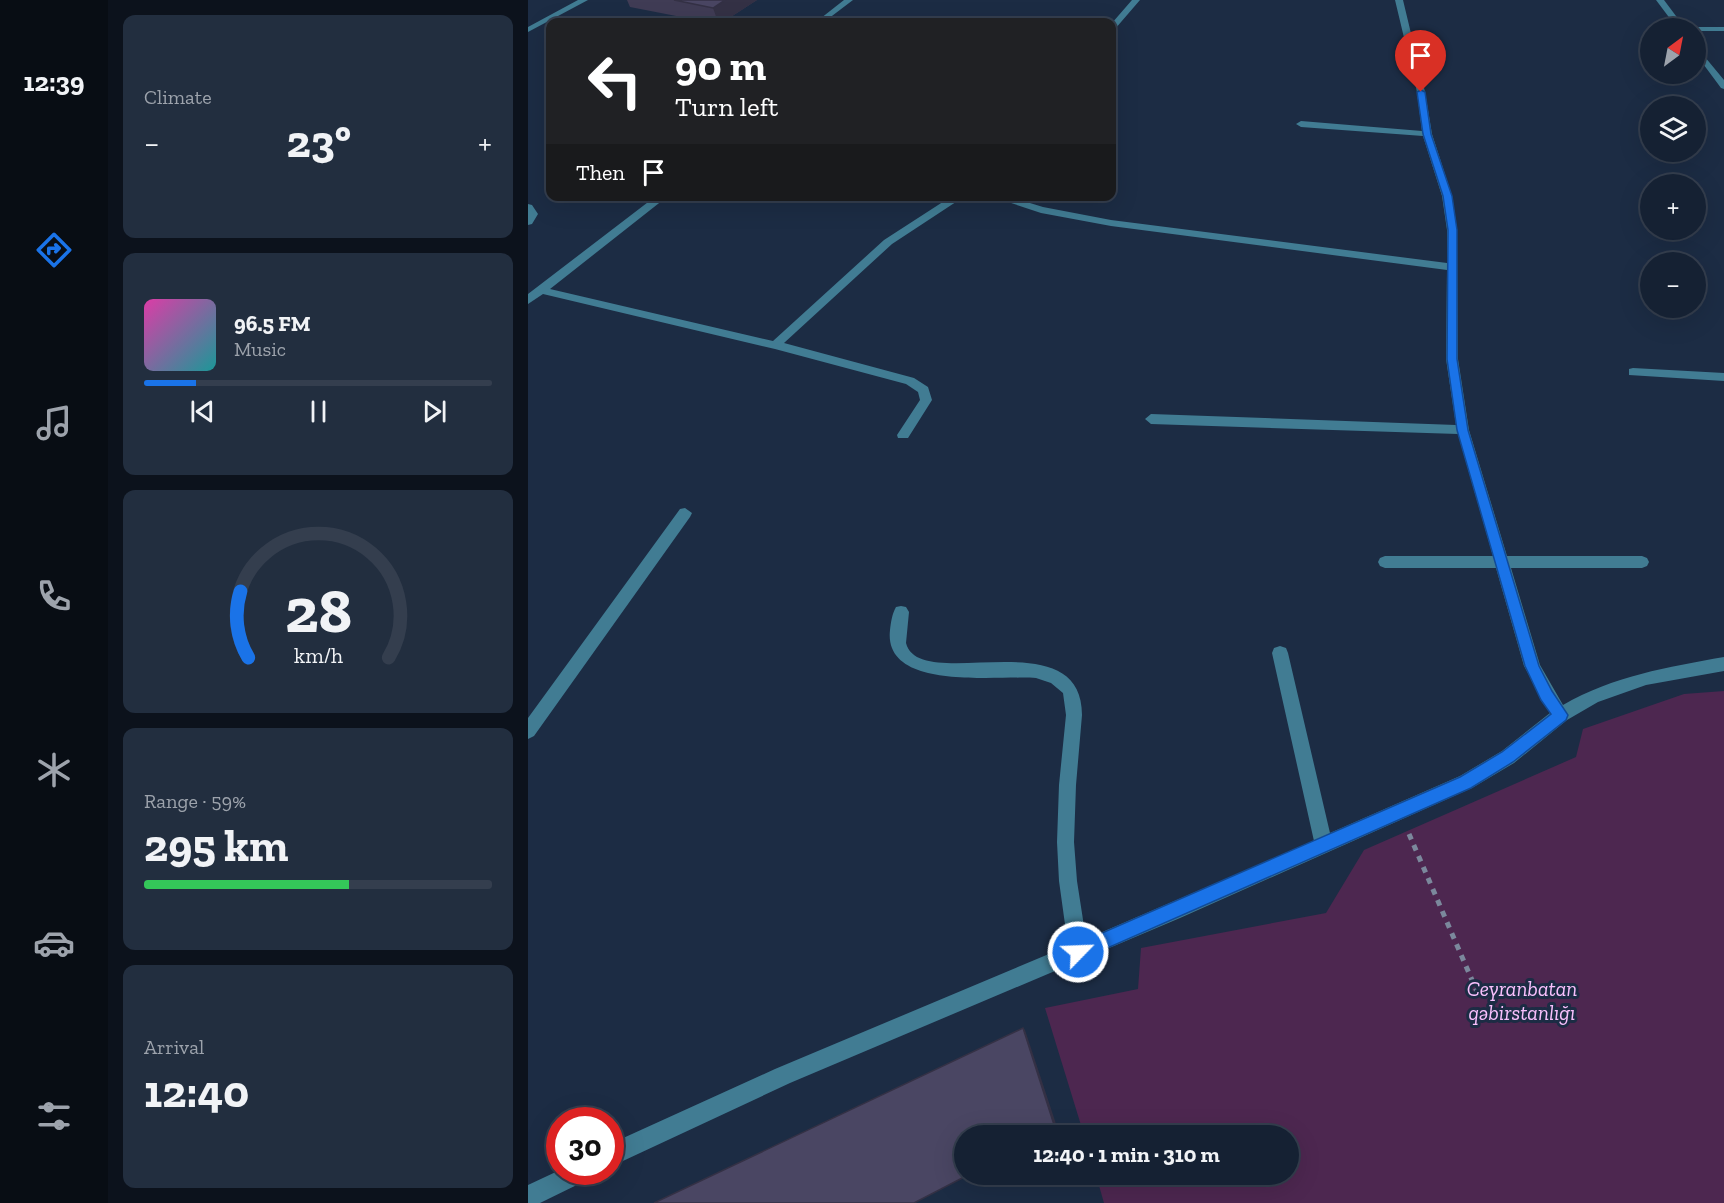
<!DOCTYPE html>
<meta charset="utf-8">
<style>
body{margin:0;font-family:"Zilla Slab",serif;background:#222e3f;color:#f1f3f6;height:100vh;display:flex;flex-direction:column;font-size:22px;white-space:nowrap}
*{box-sizing:border-box;margin:0}
p{font-size:20px;color:#9da3ac}
.icon{flex:none;width:33px;height:33px;fill:none;stroke:currentColor;stroke-width:2;stroke-linecap:round;stroke-linejoin:round}
.map{position:relative;flex:1;overflow:hidden}
.sheet{display:flex;flex-direction:column;gap:15px;padding:15px;background:#0c121c;width:420px}
.sheet>*{flex:none}
.banner{position:absolute;left:18px;top:18px;width:570px;height:183px;border-radius:12px;box-shadow:0 6px 24px #0002,0 0 0 2px #343e4e;background:#202124;color:#fff;overflow:hidden}
.needle{width:39px;rotate:32deg}
.fabs{position:absolute;left:1112px;top:18px;display:grid;gap:12px}
.fabs a{display:grid;place-items:center;width:66px;height:66px;border-radius:50%;background:#152133;box-shadow:0 6px 24px #0002,0 0 0 2px #343e4e;font-size:30px}
.speed{position:absolute;left:18px;top:1107px;display:flex;gap:12px;font-size:30px;font-weight:700;text-align:center}
.speed>*{display:grid;place-content:center;width:78px;height:78px;border-radius:50%;background:#152133;box-shadow:0 6px 24px #0002,0 0 0 2px #343e4e;line-height:1}
.speed .limit{border:9px solid #d22;background:#fff;color:#111}
.pin{position:absolute;display:grid;place-items:center;width:51px;height:51px;color:#fff;margin:-62px -26px;border-radius:50% 50% 50% 0;rotate:-45deg;box-shadow:0 0 6px #0007}
.pin .icon{rotate:45deg}
.me{position:absolute;width:66px;margin:-33px;rotate:66deg;stroke-linejoin:round;filter:drop-shadow(0 0 4px #0008)}
.turn{display:flex;align-items:center;gap:21px;height:126px;padding:0 30px;font-size:27px}
.turn .icon{width:78px;height:78px;stroke-width:2.5}
.turn b{display:block;font-size:42px;line-height:51px}
.then{display:flex;align-items:center;height:57px;padding:0 30px;background:#0003;gap:12px;font-size:22px}
.big{font-size:45px;font-weight:700;line-height:1.1}
.sheet .card{flex:1;display:flex;flex-direction:column;justify-content:center;gap:9px;min-width:0;padding:0 21px;border-radius:12px;background:#222e3f}
.sheet .dial{align-items:center;gap:0}
.dial svg{height:156px;overflow:visible;fill:none;stroke:#343e4e;stroke-width:7;stroke-linecap:round;text-anchor:middle}
.dial text{fill:#f1f3f6;stroke:none}
.song{display:flex;align-items:center;gap:18px}
.cover{width:72px;height:72px;border-radius:9px;background:linear-gradient(135deg,hsl(320 70% 55%),hsl(180 70% 35%))}
.played{height:6px;border-radius:3px;background:linear-gradient(90deg,#1a73e8 15%,#343e4e 15%)}
.keys{display:flex;justify-content:space-around;direction:ltr}
.heat{display:flex;justify-content:space-between;align-items:center;font-size:33px;direction:ltr}
.charge{height:9px;border-radius:4px;background:linear-gradient(90deg,#34c759 59%,#343e4e 0)}
.trip{position:absolute;left:426px;top:1125px;width:345px;height:60px;border-radius:30px;background:#152133;box-shadow:0 6px 24px #0002,0 0 0 2px #343e4e;font-weight:700;line-height:60px;text-align:center}
main{display:flex;flex:1;min-height:0}
.dock{display:flex;flex-direction:column;width:108px;justify-content:space-around;align-items:center;background:#080d14;color:#9da3ac}
.dock .icon{width:42px;height:42px}
.dock .on{color:#1a73e8}
.dock b{font-size:27px;color:#f1f3f6}
.map>svg:first-child{display:block}
.green{fill:#4d2750}
.lines{fill:none;stroke-linecap:round;stroke-linejoin:round}
.path{stroke:#7b889c;stroke-width:5;stroke-dasharray:6 6;stroke-linecap:butt}
.minor{fill:#417c93;fill-rule:evenodd}
.wall{fill:#403c55}
.shaded-wall{fill:#343145}
.building{fill:#4a4663;stroke:#343145;stroke-width:1.5}
.route{fill:#1a73e8;stroke:#114b97;stroke-width:1.5}
.labels{text-anchor:middle;stroke-width:6;stroke-linejoin:round;paint-order:stroke}
.near-park-label{font-size:21px;font-style:italic;fill:#f9c0fd;stroke:#1c2c44}
</style>
<main>
<nav class="dock">
<b>12:39</b>
<svg class="icon on" aria-label="directions" viewBox="0 0 24 24"><path d="M12 3l9 9-9 9-9-9zM9 14v-3h6M13 9l2 2-2 2"/></svg>
<svg class="icon" aria-label="music" viewBox="0 0 24 24"><path d="M9 18V5l10-2v13"/><circle cx="6" cy="18" r="3"/><circle cx="16" cy="16" r="3"/></svg>
<svg class="icon" aria-label="phone" viewBox="0 0 24 24"><path d="M5 4h4l2 5-3 2q2 4 5 5l2-3 5 2v4C11 20 4 13 5 4z"/></svg>
<svg class="icon" aria-label="climate" viewBox="0 0 24 24"><path d="M12 3v18M4 7l16 10M4 17L20 7"/></svg>
<svg class="icon" aria-label="car" viewBox="0 0 24 24"><path d="M5 17H2v-5l4-1 3-4h7l3 4 3 1v5h-3M9 17h6M6 11h13"/><circle cx="7" cy="17" r="2"/><circle cx="17" cy="17" r="2"/></svg>
<svg class="icon" aria-label="filters" viewBox="0 0 24 24"><path d="M4 7h16M4 17h16"/><circle cx="9" cy="7" r="2"/><circle cx="15" cy="17" r="2"/></svg>
</nav>
<section class="sheet">
<div class="card"><p>Climate</p>
<div class="heat"><a>−</a><b class="big">23°</b><a>+</a></div>
</div>
<div class="card">
<div class="song"><i class="cover"></i><div><b>96.5 FM</b><p>Music</p></div></div>
<div class="played"></div>
<div class="keys"><svg class="icon" aria-label="previous" viewBox="0 0 24 24"><path d="M18 5L8 12l10 7zM5 5v14"/></svg><svg class="icon" aria-label="pause" viewBox="0 0 24 24"><path d="M8 5v14M16 5v14"/></svg><svg class="icon" aria-label="next" viewBox="0 0 24 24"><path d="M6 5l10 7-10 7zM19 5v14"/></svg></div>
</div>
<div class="card dial"><svg viewBox="0 0 100 80">
<path d="M14 69A42 42 0 1 1 86 69"/>
<path d="M14 69A42 42 0 0 1 10 35" stroke="#1a73e8"/>
<text x="50" y="56" font-size="32" font-weight="700">28</text>
<text x="50" y="72" font-size="11">km/h</text>
</svg></div>
<div class="card"><p>Range · 59%</p><b class="big">295 km</b><div class="charge"></div></div>
<div class="card"><p>Arrival</p><b class="big">12:40</b></div>
</section>
<div class="map">
<svg width="1196" height="1203" viewBox="0 0 1196 1203">
<rect width="100%" height="100%" fill="#1c2c44"/>
<path class="green" d="M1196,691V1203H576L568,1175L760,1174V1136L556,1135L517,1008L610,989L613,948L798,913L836,850L1048,757L1055,729L1156,694Z"/>
<g class="lines">
<path class="path" d="M881,834L950,994"/>
<path class="minor" d="M50,0H60L0,32V27Z
M316,0H325L296,22H288Z
M604,0H612L587,29H584V23Z
M867,0H875L897,92L904,134L924,196L929,230L930,359L941,430L979,556H1114L1119,558L1121,562L1119,566L1114,568H983L1012,665L1035,705C1085,676 1140,667 1196,657V671L1118,685L1070,702L1039,720L986,763L944,788L652,918L262,1083L82,1167V1144L247,1069L540,946L531,881L529,842L531,785L538,715L535,693L523,683L508,678C470,675 355,692 362,630C363,622 364,614 368,607L373,606L378,607L381,612L378,643C391,695 554,618 554,715L548,785L546,842L549,881L558,939L786,841L744,653L746,648L752,646L758,648L760,653L802,833L932,776L974,751L1022,713L996,666L968,568H857L852,566L850,562L852,558L857,556H965L930,434L623,424L617,419L623,414L928,425L918,359L919,270L583,226L513,213L462,196H479L515,207L583,220L919,263V230L914,196L895,136L773,127L768,124L773,121L894,131L889,92Z
M1128,0H1136L1157,28H1149Z
M1167,27H1196V31H1167V28H1163Z
M1167,45L1196,80V89L1193,88L1167,53Z
M128,196H140L22,289L245,341L356,240L424,196H437L364,244L256,343L386,378L400,387L404,400L380,438H370L369,435L392,400L390,392L378,384L247,349L15,294L0,304V294Z
M0,204L4,205L10,214L4,224L0,225Z
M1105,368L1196,373V381L1101,375V369Z
M157,508L164,513L162,517L6,736L0,739V718L152,509Z
M32,1170L62,1172L59,1180L12,1203H0V1185Z"/>
</g>
<path class="wall" d="M99,0H229L195,22H179L102,7Z"/>
<path class="shaded-wall" d="M197,0H229L195,22H190L185,8Z
M495,1028L497,1030L530,1130L520,1136Z"/>
<path class="building" d="M146,0H197L185,8Z
M495,1028L528,1131L519,1136H436V1174H442L386,1203H126Z"/>
<path class="route" d="M893,90L897,92L903,134L924,196L929,230V359L940,430L1011,666L1024,691L1040,715L1038,720L985,762L943,788L550,961L544,958L541,952L544,946L932,777L974,752L1023,714L1013,700L997,666L929,430L919,359L920,230L915,196L895,134L889,92Z"/>
<g class="labels">
<g class="near-park-label">
<text x="994" y="996">Ceyranbatan<tspan x="994" dy="24">qəbirstanlığı</tspan></text>
</g>
</g>
</svg>
<div class="fabs">
<a><svg class="needle" viewBox="-14 -14 28 28"><path d="M0-13l5 13h-10z" fill="#e53935"/><path d="M0 13l5-13h-10z" fill="#9da3ac"/></svg></a>
<a><svg class="icon" aria-label="layers" viewBox="0 0 24 24"><path d="M12 4l9 5-9 5-9-5zM3 14l9 5 9-5"/></svg></a>
<a>+</a>
<a>−</a>
</div>
<div class="speed"><div class="limit">30</div></div>
<div class="pin" style="left:893px;top:92px;background:#d93025"><svg class="icon" aria-label="arrive" viewBox="0 0 24 24"><path d="M6 21V4h12l-3 4 3 4H6"/></svg></div>
<svg class="me" style="left:550px;top:952px" viewBox="-20 -20 40 40"><circle r="17" fill="#1a73e8" stroke="#fff" stroke-width="3"/><path d="M0-11L8 9 0 5-8 9z" fill="#fff"/></svg>
<div class="trip">12:40 · 1 min · 310 m</div>
<div class="banner">
<div class="turn"><svg class="icon" aria-label="left" viewBox="0 0 24 24"><path d="M17 20v-9H6M10 6l-5 5 5 5"/></svg><div><b>90 m</b>Turn left</div></div>
<div class="then">Then<svg class="icon" aria-label="arrive" viewBox="0 0 24 24"><path d="M6 21V4h12l-3 4 3 4H6"/></svg></div>
</div>
</div>
</main>
